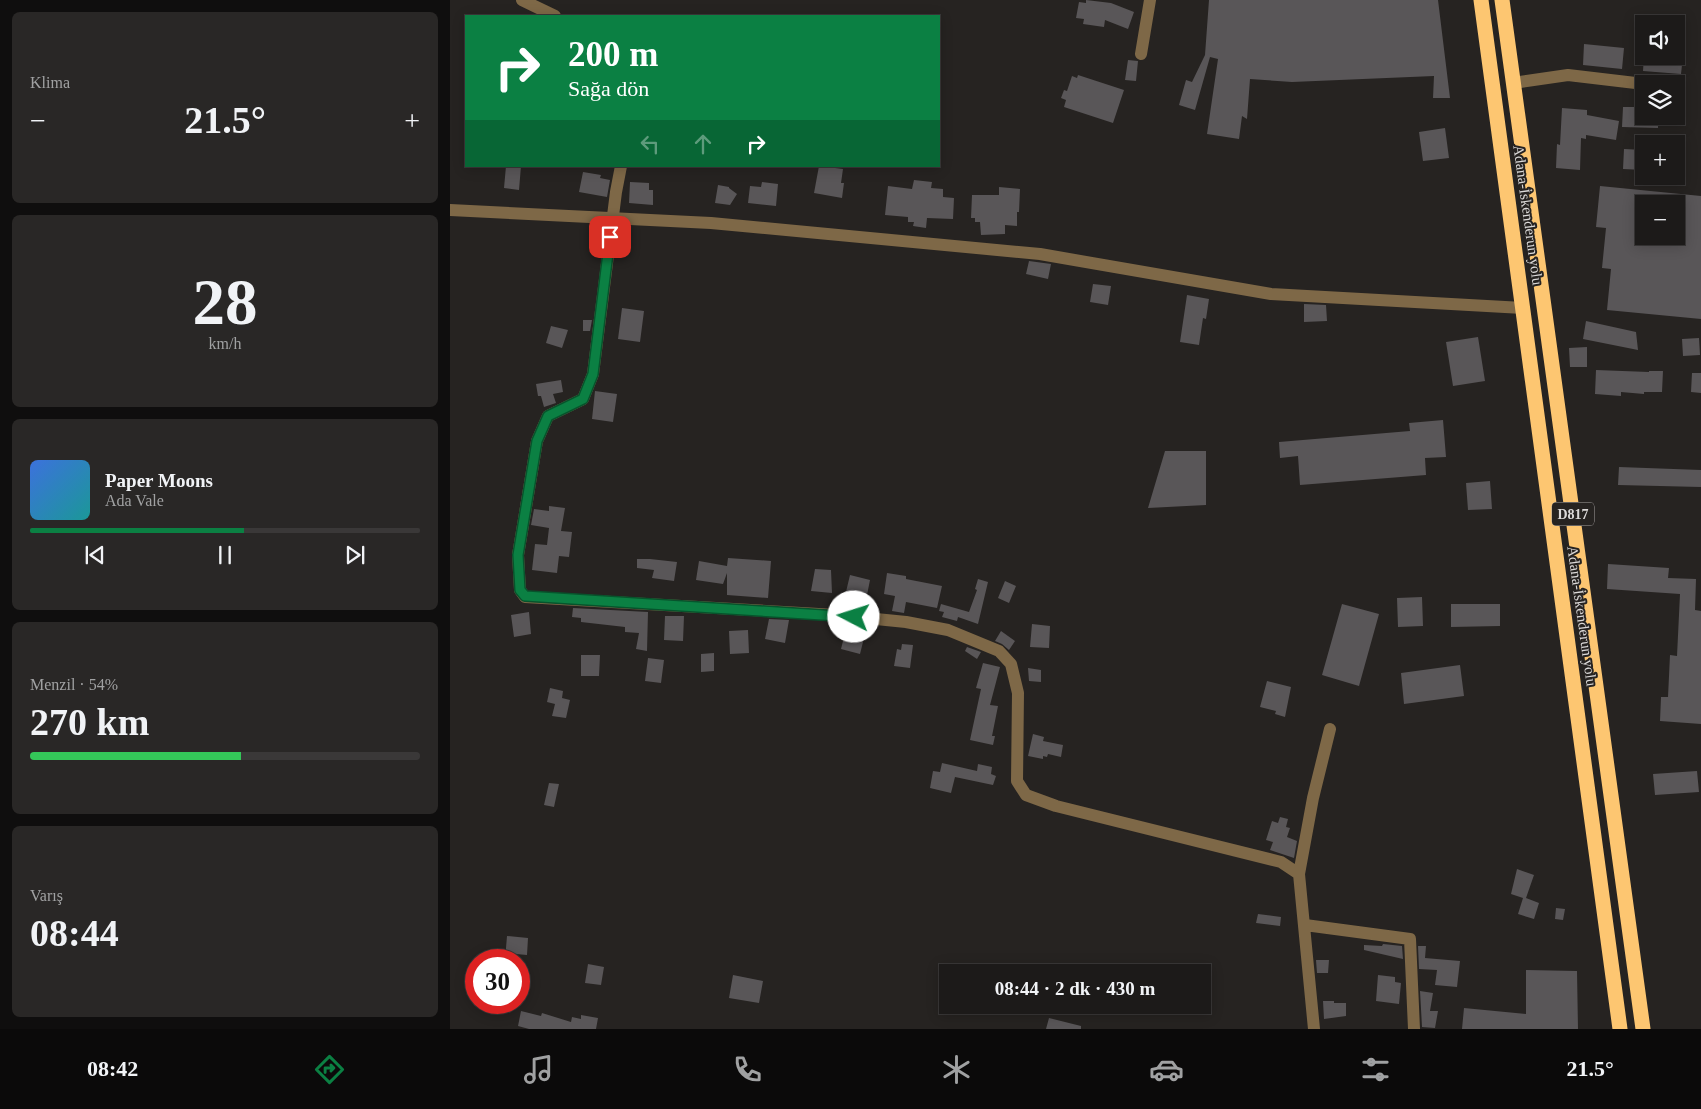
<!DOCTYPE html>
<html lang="tr">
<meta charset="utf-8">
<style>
body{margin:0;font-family:Georgia,serif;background:#292726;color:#f1f3f6;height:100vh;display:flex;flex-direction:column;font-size:19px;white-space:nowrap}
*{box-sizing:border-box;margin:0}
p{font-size:16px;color:#a0a1a2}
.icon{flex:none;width:28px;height:28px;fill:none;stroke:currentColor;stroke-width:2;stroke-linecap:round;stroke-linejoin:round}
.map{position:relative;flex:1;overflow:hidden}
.side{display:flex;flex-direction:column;gap:12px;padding:12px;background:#0f0e0e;width:450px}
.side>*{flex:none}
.top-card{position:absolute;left:15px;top:15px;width:475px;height:152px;border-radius:0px;box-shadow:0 2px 12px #0003,0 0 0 1px #3a3838;background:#0b8043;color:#fff;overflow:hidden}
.buttons{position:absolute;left:1185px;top:15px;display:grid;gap:10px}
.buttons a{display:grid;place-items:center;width:50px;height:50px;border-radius:0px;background:#1c1a19;box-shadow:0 2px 12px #0003,0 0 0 1px #3a3838;font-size:25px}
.speed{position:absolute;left:15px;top:949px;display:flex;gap:10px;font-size:25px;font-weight:700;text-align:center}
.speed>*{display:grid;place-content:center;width:65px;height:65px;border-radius:50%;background:#1c1a19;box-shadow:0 2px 12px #0003,0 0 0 1px #3a3838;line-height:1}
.speed .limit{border:8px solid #d22;background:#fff;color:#111}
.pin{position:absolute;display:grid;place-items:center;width:42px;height:42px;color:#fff;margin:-21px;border-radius:10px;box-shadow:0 2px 8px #0006}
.me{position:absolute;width:55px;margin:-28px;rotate:275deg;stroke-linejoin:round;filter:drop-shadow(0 0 4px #0008)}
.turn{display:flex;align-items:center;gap:18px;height:105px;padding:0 20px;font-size:22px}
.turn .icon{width:65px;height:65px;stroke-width:2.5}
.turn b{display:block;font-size:35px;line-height:42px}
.lanes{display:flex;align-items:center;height:48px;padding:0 20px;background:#0003;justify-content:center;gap:25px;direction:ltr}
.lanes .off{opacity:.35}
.big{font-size:38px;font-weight:800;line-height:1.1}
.side .widget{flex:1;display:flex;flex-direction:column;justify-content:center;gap:8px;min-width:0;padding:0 18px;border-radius:8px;background:#292726}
.side .dial{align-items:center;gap:0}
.dial b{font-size:65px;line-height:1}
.song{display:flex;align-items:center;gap:15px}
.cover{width:60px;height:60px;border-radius:8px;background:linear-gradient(135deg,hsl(220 70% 55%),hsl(180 70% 35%))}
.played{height:5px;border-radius:2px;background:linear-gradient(90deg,#0b8043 55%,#3a3838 55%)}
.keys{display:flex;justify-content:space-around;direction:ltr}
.heat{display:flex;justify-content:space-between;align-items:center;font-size:28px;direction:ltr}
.charge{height:8px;border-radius:4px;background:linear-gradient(90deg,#34c759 54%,#3a3838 0)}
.trip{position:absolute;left:489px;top:964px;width:272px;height:50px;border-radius:0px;background:#1c1a19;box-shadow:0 2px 12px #0003,0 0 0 1px #3a3838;font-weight:800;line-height:50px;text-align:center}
.menu{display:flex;height:80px;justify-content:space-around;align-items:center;background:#0b0a0a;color:#a0a1a2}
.menu .icon{width:35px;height:35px}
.menu .on{color:#0b8043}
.menu b{font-size:22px;color:#f1f3f6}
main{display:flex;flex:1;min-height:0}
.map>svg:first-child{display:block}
.building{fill:#595658;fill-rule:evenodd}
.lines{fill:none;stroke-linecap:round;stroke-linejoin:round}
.minor{stroke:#7e6847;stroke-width:12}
.highway{stroke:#fdc671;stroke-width:15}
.route-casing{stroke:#07532c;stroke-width:12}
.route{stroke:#0b8043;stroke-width:9}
.labels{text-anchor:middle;stroke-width:4;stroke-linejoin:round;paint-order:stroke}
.shield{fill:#262321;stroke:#a5a2a1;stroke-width:1}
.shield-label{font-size:14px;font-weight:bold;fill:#dbd9d8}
.street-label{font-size:15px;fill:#dbd9d8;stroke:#262321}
</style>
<main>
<section class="side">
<div class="widget"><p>Klima</p>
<div class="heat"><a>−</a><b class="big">21.5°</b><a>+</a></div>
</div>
<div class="widget dial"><b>28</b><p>km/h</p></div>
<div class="widget">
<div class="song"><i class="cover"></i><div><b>Paper Moons</b><p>Ada Vale</p></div></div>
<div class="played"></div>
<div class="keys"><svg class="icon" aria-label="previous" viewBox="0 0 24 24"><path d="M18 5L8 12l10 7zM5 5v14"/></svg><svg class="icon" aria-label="pause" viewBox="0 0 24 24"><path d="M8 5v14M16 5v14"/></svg><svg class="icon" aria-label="next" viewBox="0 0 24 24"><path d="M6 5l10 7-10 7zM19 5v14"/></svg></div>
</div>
<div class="widget"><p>Menzil · 54%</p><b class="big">270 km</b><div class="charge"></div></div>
<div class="widget"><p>Varış</p><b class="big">08:44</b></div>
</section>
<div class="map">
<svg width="1251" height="1029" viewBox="0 0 1251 1029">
<rect width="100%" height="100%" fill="#262321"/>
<path class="building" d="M636,0L661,3L684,12L678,29L655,20L654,27L633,24L634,19L626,18L629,2L636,3Z
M759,0H988L1000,98H983L984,76L842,82L800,79L797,119L792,116L789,139L757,134L768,59L760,57L745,110L729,105L736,80L742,82L755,55Z
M1134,44L1174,48L1172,69L1133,65Z
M1194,56H1233L1231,74L1193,71Z
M678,60L688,61L686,81L675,80Z
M628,75L674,90L663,123L614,107L616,100L611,98L614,90L617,91L622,76L627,78Z
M1173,107H1194V116H1208V128L1172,127Z
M1112,108L1137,110V115L1169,121L1166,140L1136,135V139L1131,138L1130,170L1106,168L1107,144L1110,145Z
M995,128L999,158L973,161L969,132Z
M1174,149L1194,150V170L1173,169Z
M56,166H71L69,190L54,188Z
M369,166L393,169L391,183H394L392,198L364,193Z
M133,172L151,175L150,178L160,180L157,197L129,192Z
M464,180L482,182L481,188L493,189V197L504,198L503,219L477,218L476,228L463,226L464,222H458V217L435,215L438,186L462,189Z
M180,182L199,183V190H203V205L179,203Z
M312,182L328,184L326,206L298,203L300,186L311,187Z
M268,185L279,187V188L287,194L280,205L265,203Z
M1150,186L1251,196V319L1157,310L1161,269L1152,268L1156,228L1146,227ZM1194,204H1226V236H1194Z
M549,187L570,189L569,212H567V226L555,225V234L531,235L530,222H525V218H521L522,195H549Z
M579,261L601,264L598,279L576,274Z
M643,284L661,286L658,305L640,302Z
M737,295L759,299L756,319L753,318L749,345L730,342Z
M854,304L876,305L877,321L854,322Z
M172,308L194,311L190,342L168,339Z
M133,320H142L140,331H133Z
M1136,321L1186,332L1188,350L1133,339Z
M101,326L118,330L112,348L96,343Z
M1028,337L1035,381L1003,386L996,342Z
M1249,338L1250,355L1233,356L1232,339Z
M1137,347V367H1120L1119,348Z
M1146,370L1199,372V371H1213L1212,392H1194V394L1171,392V396L1145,394Z
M1242,373H1251V393L1241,392Z
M111,380L113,392L103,394L106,403L94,407L91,396H88L86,384Z
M145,391L167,394L163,422L142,419Z
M993,420L996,457L975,458L976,475L850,485L848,456L830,458L829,442L960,431L959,423Z
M715,451H756V505L698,508Z
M1169,467L1251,470V487L1168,485Z
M1040,481L1042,509L1018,510L1016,483Z
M99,506L115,508L111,531L122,532L119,557L109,556L107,573L82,570L85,544L97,545L99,528L81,525L84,509L99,511Z
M278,558L321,561L318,598L277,595V573L273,584L246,580L249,561L277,566Z
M187,559H200L227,562L224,581L202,578L204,570L187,568Z
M1158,564L1219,568L1218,578L1246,579L1245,610L1251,611V724L1210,721L1211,697H1218L1220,655L1227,656L1230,594L1157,589Z
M365,569L381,570L382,593L361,591Z
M437,573L456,576V579L492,586L487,608L456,602L454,613L442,611L445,596L434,594Z
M400,575L420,580L416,600L395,596Z
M528,579L538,582L528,624L508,617L507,621L492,617L494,612L489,611L491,604L519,612L527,590L525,589Z
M555,581L566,586L559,603L548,598Z
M972,597L973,626L948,627L947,598Z
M892,604L929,614L909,686L872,675Z
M1001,604H1050V626L1001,627Z
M123,608L198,612L197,651L186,649L189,633L175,632V627L131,622V618L122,617Z
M79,612L81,634L64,637L61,615Z
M215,616H234L233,641L214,640Z
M319,619L339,620L335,643L315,639Z
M389,623L400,625L416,630L410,654L391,649L395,633L387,630Z
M582,624L600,626L599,648L580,647Z
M298,630L299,653L280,654L279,631Z
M551,631L565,641L559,650L552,644L545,641Z
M452,644L463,645L460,668L444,666L447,649L451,650Z
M517,647L531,652L527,659L515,651Z
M264,653V671L251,672V654Z
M131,655H150L149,676H131Z
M198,658L214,660L211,683L195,681Z
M533,663L550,667L540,705L548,706L542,736H545L543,745L520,740L531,689L526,688Z
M1010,665L1014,696L954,704L951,673Z
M578,668L591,670V682L579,681Z
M817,681L841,687L835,717L825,714L826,711L810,707Z
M100,688L113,691L112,698L120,700L116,718L102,716L105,704L97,702Z
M583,734L594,737L593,741L613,745L611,757L598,754L597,757L593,756V759L578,756Z
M492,763L527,771L528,764L542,767L541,774L546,776L543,785L505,777L501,793L480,788L483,771L490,772Z
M1247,771L1249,792L1205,795L1203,774Z
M99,783L109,784L104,807L94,805Z
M830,817L838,819L836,827L840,828L837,837L847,841L844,858L820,850L823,842L816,840L822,821L828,823Z
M1067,869L1084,875L1076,898L1089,903L1084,919L1068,914L1073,898L1061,894Z
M1106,908L1115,909L1113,920L1105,919Z
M808,914L831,917L830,926L806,923Z
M57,936L78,938L77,955L66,954V960H55Z
M933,944L952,946L953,959L914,950V945L932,946Z
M968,946H976L975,958L1010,961L1007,987L985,985L987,970L969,969Z
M866,960H879L878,973H867Z
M138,964L154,967L151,985L135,983Z
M1076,970L1127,971L1128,1029H1012L1014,1008L1076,1014Z
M283,975L313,981L309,1003L279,998Z
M928,975L945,977V982L951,983L949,1004L926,1001Z
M970,991L983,993L980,1011H988L985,1028L972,1027Z
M873,1001H884V1003H896V1016L874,1019Z
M71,1011L91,1016L92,1013L121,1022L122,1017L131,1019V1015L148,1018L146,1029H79L68,1026Z
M599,1018L631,1026V1029H596Z"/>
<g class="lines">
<path class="minor" d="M72,0L105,16
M691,54L700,0
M1063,83L1118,75L1194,84
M171,166L166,192L143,374L133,399L98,416L87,441L68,555L70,590L75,597L386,615L456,622L498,630L549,651L561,664L568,693L567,781L576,795L606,806L831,862L849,874L864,1029
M0,210L261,223L590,254L821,294L1073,308
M849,874L863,798L880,729
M855,925L960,939L964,1029"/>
<path class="highway" d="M1031,0L1170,1029
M1052,0L1193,1029"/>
</g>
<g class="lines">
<g class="route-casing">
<path id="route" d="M160,237L143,374L133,399L98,416L87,441L68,555L70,590L75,596L404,617"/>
</g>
<use href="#route" class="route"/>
</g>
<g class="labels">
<rect class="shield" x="1102" y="502.5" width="42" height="23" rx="4"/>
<g class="shield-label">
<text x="1123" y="519">D817</text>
</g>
<g class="street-label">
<text transform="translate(1078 215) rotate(82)" y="5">Adana-İskenderun yolu</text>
<text transform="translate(1132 616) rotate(82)" y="5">Adana-İskenderun yolu</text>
</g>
</g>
</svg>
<div class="buttons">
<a><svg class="icon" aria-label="sound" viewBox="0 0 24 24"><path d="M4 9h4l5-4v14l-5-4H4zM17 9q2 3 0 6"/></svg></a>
<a><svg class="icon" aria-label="layers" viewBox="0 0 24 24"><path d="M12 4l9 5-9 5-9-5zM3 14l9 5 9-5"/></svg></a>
<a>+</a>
<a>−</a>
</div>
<div class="speed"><div class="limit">30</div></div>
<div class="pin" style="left:160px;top:237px;background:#d93025"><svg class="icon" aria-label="arrive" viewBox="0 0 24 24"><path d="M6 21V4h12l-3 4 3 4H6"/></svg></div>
<svg class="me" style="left:404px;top:617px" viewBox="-20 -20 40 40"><circle r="19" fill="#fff"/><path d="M0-13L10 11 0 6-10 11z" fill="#0b8043"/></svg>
<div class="trip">08:44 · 2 dk · 430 m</div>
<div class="top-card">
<div class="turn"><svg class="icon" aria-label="right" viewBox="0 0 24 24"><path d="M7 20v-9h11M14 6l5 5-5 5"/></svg><div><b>200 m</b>Sağa dön</div></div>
<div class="lanes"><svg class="icon off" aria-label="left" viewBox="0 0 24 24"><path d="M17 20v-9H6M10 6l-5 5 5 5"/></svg><svg class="icon off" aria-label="ahead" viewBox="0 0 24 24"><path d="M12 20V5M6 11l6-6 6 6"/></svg><svg class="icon" aria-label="right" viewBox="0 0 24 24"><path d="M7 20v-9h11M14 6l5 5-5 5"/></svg></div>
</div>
</div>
</main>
<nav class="menu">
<b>08:42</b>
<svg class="icon on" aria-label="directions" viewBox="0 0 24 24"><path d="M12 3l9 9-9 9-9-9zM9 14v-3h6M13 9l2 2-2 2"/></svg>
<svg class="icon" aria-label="music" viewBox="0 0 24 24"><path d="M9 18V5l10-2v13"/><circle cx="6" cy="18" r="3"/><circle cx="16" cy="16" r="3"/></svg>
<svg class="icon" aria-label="phone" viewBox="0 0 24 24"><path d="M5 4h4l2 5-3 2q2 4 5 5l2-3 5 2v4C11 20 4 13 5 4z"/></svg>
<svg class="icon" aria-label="climate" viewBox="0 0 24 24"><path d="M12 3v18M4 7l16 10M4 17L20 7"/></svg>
<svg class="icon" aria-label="car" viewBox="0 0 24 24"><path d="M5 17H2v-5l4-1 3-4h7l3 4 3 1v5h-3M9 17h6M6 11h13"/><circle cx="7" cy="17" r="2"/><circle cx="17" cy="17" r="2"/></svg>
<svg class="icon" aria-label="filters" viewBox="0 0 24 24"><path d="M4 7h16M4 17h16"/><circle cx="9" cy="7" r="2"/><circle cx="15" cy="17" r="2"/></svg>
<b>21.5°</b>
</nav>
